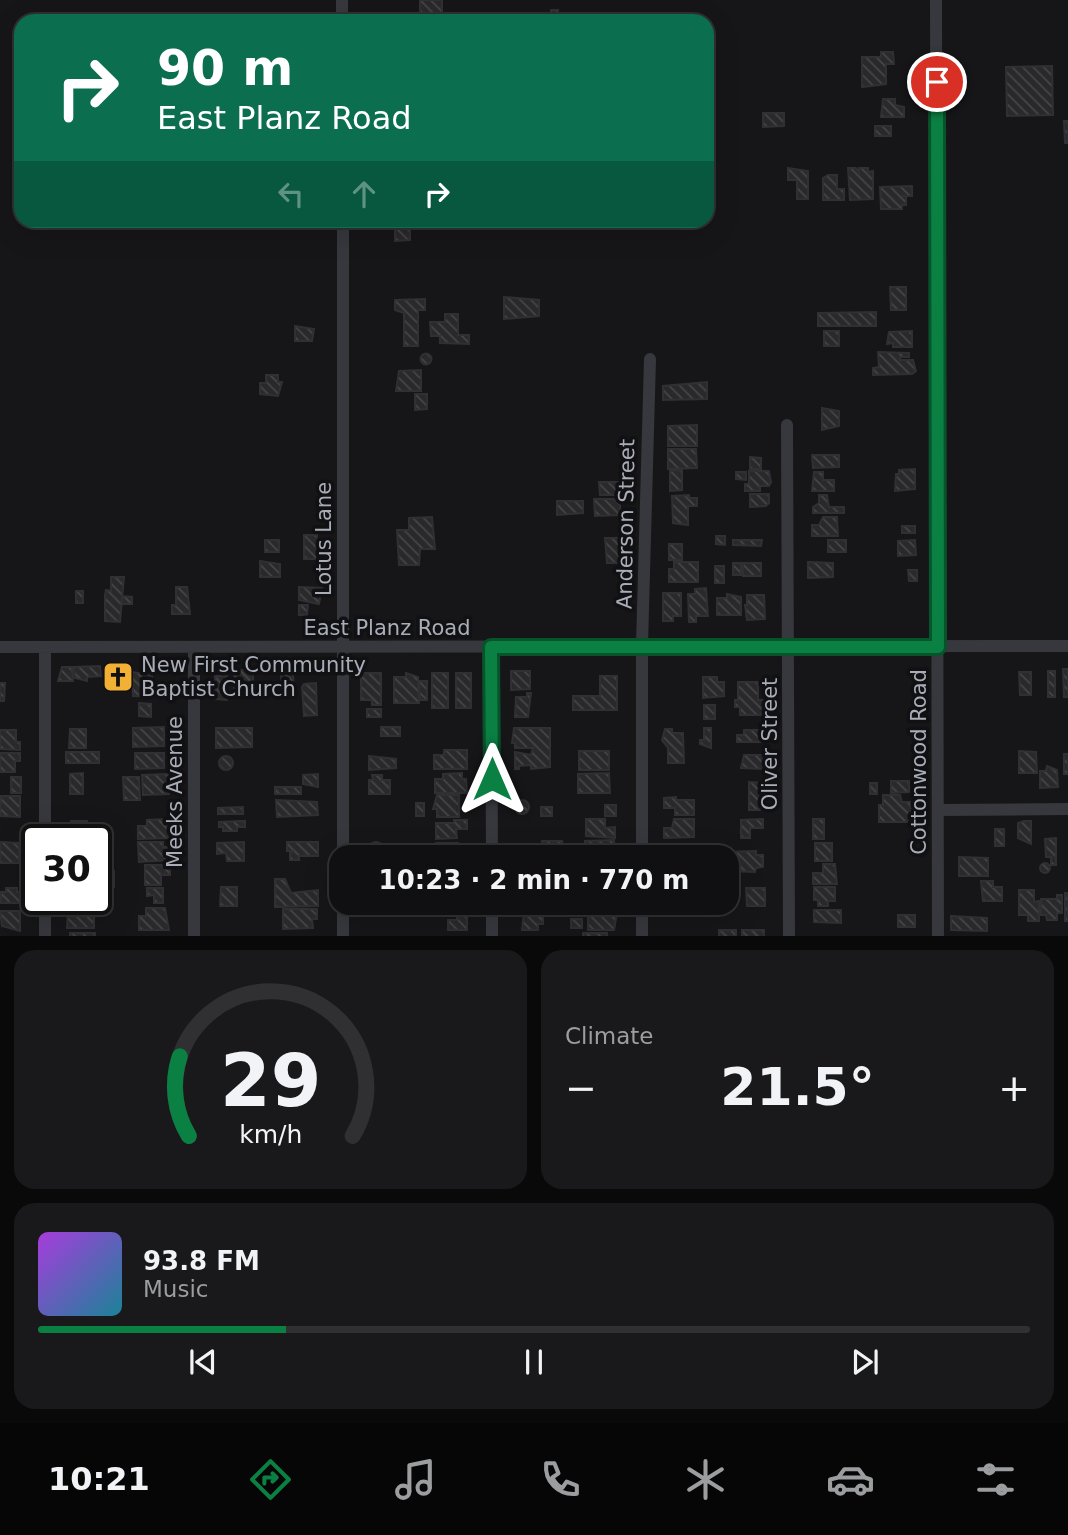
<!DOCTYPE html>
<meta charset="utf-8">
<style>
body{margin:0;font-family:"DejaVu Sans",sans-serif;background:#19191b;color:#f1f3f6;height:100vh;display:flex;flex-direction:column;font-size:26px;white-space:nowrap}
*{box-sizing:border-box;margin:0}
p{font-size:23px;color:#9c9d9f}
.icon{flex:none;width:38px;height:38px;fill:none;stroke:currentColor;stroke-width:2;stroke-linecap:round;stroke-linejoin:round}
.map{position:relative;height:936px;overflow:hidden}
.drawer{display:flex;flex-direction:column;gap:14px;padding:14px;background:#09090a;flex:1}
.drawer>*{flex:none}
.banner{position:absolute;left:14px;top:14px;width:700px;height:214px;border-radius:21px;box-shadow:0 7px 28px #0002,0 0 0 2px #303032;background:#0b6e4f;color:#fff;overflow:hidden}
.speed{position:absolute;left:21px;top:824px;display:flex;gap:14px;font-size:35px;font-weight:700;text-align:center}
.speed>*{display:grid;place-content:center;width:91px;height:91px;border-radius:50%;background:#101012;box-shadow:0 7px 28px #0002,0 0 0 2px #303032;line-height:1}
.speed .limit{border:4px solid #111;border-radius:10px;background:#fff;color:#111}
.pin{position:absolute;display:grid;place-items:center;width:60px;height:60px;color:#fff;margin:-30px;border:4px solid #fff;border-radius:50%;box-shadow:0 2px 7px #0007}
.me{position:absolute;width:77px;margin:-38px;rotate:0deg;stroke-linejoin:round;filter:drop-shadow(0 0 5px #0008)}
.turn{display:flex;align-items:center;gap:24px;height:147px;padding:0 28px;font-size:32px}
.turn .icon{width:91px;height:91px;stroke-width:2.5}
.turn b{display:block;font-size:49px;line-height:60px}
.lanes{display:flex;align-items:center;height:66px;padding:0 28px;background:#0003;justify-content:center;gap:35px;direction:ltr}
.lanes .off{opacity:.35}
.big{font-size:52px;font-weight:700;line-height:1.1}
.drawer .tile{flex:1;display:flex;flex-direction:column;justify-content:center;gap:10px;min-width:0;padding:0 24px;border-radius:21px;background:#19191b}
.drawer .dial{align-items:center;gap:0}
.dial svg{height:182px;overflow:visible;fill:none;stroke:#303032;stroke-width:7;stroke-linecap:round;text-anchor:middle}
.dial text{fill:#f1f3f6;stroke:none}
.song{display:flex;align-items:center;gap:21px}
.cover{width:84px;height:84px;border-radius:10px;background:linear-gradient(135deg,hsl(280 70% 55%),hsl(190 70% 35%))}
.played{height:7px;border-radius:4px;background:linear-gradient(90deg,#0b8043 25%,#303032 25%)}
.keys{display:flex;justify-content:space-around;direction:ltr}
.heat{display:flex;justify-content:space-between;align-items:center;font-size:38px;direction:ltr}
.drawer .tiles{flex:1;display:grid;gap:14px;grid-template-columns:1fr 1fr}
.tile:last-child{grid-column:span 2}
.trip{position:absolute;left:329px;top:845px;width:410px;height:70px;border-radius:21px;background:#101012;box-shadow:0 7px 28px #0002,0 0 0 2px #303032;font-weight:700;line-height:70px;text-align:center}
.tab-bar{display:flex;height:112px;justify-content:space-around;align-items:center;background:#060607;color:#9c9d9f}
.tab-bar .icon{width:49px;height:49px}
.tab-bar .on{color:#0b8043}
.tab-bar b{font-size:32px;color:#f1f3f6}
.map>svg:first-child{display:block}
.building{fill:url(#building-back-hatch);stroke:#303034;stroke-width:2}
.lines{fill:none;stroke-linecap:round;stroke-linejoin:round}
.minor{stroke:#37383d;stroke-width:12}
.route-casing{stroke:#07532c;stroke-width:18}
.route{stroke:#0b8043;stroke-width:12}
.labels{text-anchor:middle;stroke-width:7;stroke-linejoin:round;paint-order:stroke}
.street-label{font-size:21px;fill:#a8adb8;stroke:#111113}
.poi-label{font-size:21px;fill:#a8adb8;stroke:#111113;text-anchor:start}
</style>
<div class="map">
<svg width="1068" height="937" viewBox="0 0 1068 937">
<defs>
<pattern id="building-back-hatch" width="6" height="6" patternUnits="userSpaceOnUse" patternTransform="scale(1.75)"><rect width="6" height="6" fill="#29292c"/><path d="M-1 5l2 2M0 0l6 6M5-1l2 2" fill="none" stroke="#454548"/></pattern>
</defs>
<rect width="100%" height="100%" fill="#161618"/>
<path class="building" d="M420,0H442V17H420Z
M551,10H558V21H551Z
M881,52H893L894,64H886V84L862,87V57H881Z
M1052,66L1053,115L1007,116L1006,67Z
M883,99H895V105L904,107V117H881Z
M763,113H784V126L763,127Z
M1064,121H1068V143H1065Z
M875,126H891V136H875Z
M788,168L808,171V199H797V180H788Z
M848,168H856L859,172V168H868V172L873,171V199L850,200Z
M828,175H837V189H844V200H823V178Z
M912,186V196H902H906V205H902V209H881L880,187Z
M395,220H410V240L395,241Z
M890,287H906V310H891Z
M504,297L539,300V316L504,319Z
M425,299V310H418V346H404V313L395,310V300Z
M876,312V326H818V313Z
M445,314H458V335H469V344L440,343V336H431L430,322H445Z
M295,326L314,329L312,341H295Z
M824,331H839V346H824Z
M912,331V347H893V343L887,344L889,332Z
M878,352L909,353V357H900V360H913L916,371L912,374L873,375V368L879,367Z
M420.5 359a5.5 5.5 0 1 1 11 0a5.5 5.5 0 1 1-11 0Z
M421,370V391H396L399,371Z
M266,375H278V382H282L278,396L260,394V383H266Z
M707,382V399L663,400V386Z
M415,394H427V409L415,410Z
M822,408L839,411V426L822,430Z
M697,425V446H668V426Z
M668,449H696L697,468L668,469Z
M812,455H839V467L813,468Z
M750,457L761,458V469H750Z
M915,469V489L895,491L896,474H899V470Z
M682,470V490L670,491V471Z
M749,471H769L771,482L769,486H760V491H745V484H749Z
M736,472H746V480L736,479Z
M814,472H823V480H834V491H812Z
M599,482H620V495H600Z
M750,494H769V503L766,506L750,507Z
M689,495V498H697V506H688V525L673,523L672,496Z
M819,495H827L829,507H844V513H813V507L819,503Z
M594,499H620V515L595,516Z
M557,501H583V513L557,515Z
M432,517L435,549H420L419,565H399L397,530H409V518Z
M823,517H837L838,536H812V525H819Z
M902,526H915V533H902Z
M304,535H317V559H304Z
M716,536H725V545L716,544Z
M605,538H621L619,563H607Z
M265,540H279V552H265Z
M733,540H762L761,546L733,545Z
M828,540H846V552H828Z
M915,540L916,555L898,556V541Z
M669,544H682V560H669Z
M260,561L280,564V577H260Z
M674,562H698V582H669V569H674Z
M808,562L833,563V577L808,578Z
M733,563H741V575H733Z
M743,563H761V576H743Z
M715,566H724V583H715Z
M908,570H917V581H909Z
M111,577H124L120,622L105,621V595L106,590L111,591Z
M176,587H187L190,614H172V605H176Z
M299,587L322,588L319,604L299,600Z
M706,588L708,616H696V622H689L688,594H695V589Z
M76,591H83V603H76Z
M663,593H681V616H673V621H663Z
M727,594L741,597V615H717V598H727Z
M747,595H764L765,619L747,620L745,605H747Z
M122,596L132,597V604H122Z
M299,605H308L307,615H299Z
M100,666L101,676L87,677V681L75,678L74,667Z
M62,667H72L73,681H58Z
M130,667L127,686H106V668Z
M1063,669H1068V697H1064Z
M234,670H253V697H234Z
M511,671H530V689L511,690Z
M1048,671H1055V697H1048Z
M132,672L152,675V697L133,696Z
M293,672L294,697H282L281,673Z
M1019,672H1031V695H1020Z
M361,673H381V705H372V700H361Z
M406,673L418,677L419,703H394V677H406Z
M432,673H448V708H432Z
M456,673H471V708H456Z
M215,676H227V700L216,699Z
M600,676H617V710H573V696H600Z
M703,677H717V682H724V696L703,698Z
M419,681H427V700H420Z
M738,682H758V700H764L761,715H740V707H735V700H738Z
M0,683H5L4,701H0Z
M316,683L317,715L304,716L302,687L304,684Z
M527,693H531L528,717H515L516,697H527Z
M139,703L151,704V717L139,716Z
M704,705H715V719H704Z
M367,709H381V717H367Z
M164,727V746L133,747V728Z
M381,727H400V736H381Z
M216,728H252V747L216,748Z
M514,728H550V767L531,769V765L519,766V769H515V752L531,755L533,748H515V743H512Z
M704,728H711V748L700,744V740H704Z
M70,729H86V748H69Z
M665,729H672V733H683L684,763H668V748L662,740Z
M0,730H16V742H20V750L0,749Z
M744,730H763V742H737V735H744Z
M444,750H467V769H434V755H444Z
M579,751H609V770H579Z
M1019,751L1036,752L1037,773H1019Z
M66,752H99V763H66Z
M0,753H20V761H15V772H0Z
M135,753H164V768L135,769Z
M1064,754H1068V774H1064Z
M744,755H763V769L741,768Z
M219 763a7 7 0 1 1 14 0a7 7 0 1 1-14 0Z
M369,756L396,759V768L369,770Z
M1047,766L1057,770L1058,787L1040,788V771H1046Z
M83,773V794H70V774Z
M462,773V779H466L467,793H435V779H443V774Z
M609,773L610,793H578V774Z
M169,774L173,777V789H169V794L143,795L142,775Z
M318,774V787L303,784V775Z
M372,775H382V780H390V794H369V780H373Z
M11,777H21V793H11Z
M123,777H139L140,800H124Z
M891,781H909V792L891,793Z
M749,782L764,783L760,810H749Z
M870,783H877V794H870Z
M275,787H301V794H275Z
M437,795H459V817H437V809H433Z
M883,795H900L902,802H911V822H879V805H883Z
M1,796H20V817L0,816Z
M676,797V800H694V815H675V808H664V798Z
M276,800L317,802L318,815L277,817Z
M515 807a7 7 0 1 1 14 0a7 7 0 1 1-14 0Z
M416,803H424V816H416Z
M605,805H616V816H605Z
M243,807V814H218V808Z
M541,807H552V816H541Z
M166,819L170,838L138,839V826H147V820Z
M586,819H605V828L615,827V838L586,836Z
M674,819H694V837L664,838V828H672Z
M763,819V828H750V838H741V820Z
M813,819H824V839H813Z
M454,820H467V829H456L457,838L436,839V823H454Z
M71,821H87L88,833H71L69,831Z
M241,821H245V827H237V831H223V827H219V822Z
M1024,821H1031V844L1018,838V823Z
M995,829H1004V846H995Z
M91,831H103V840H91Z
M1056,838V865H1051V857H1046L1045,839Z
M614,840L615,851H603V858H585V841Z
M542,841H562L563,849H554L553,858H514L516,849L540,846L542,850Z
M0,842L19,843V863H0Z
M138,842H163V847H170V860L139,862Z
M244,842V861H227L226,853L217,854V843Z
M287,842H318V856H299V860H290V852L294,851H287Z
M368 850a8 8 0 1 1 16 0a8 8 0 1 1-16 0Z
M436,843H458V852H468V858L436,857Z
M815,843H832V861H815Z
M700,849H712V858H700Z
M756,851V855H763V867L756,868L755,872L727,871L726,852Z
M959,857L988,858V876H959Z
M1040 868a5 5 0 1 1 10 0a5 5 0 1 1-10 0Z
M823,864H835L837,884H813V873H823Z
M103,865H109V871H114V887H103Z
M145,865H170V875H161V885H145Z
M275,879H285L291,893L318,890V906L275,907Z
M981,881H993V887H1002V901H983Z
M221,887H237V906H220Z
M814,887H835V901H828V906H818V900H814Z
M6,888H17V892H21V903H1V892H6Z
M147,888H163V903H154V895L147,896Z
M746,888H765V906H747Z
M1019,890H1034V902L1039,901V921H1028V915H1019Z
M1065,893H1068V921H1065Z
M1057,895H1062V913H1057V920H1047L1046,915H1041V899H1057Z
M72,900H91V908L72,907Z
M516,903H542V905L516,907Z
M664,903H692V908L664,907Z
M146,908H165L169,930H139V916H146Z
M68,909L94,910V928H67Z
M283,909H317V919H312L313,928L283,929Z
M457,910H467V930H448V920H457Z
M814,910H841V923L814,922Z
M0,911H20V931L2,926Z
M524,912H543V924H538V930H522Z
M588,913H617L614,930H588Z
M898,915H915V927H898Z
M951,916L987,918V931L951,930Z
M571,919H582V928H571Z
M719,930H736V937H719Z
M742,930H764V937H742Z
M70,933H95V937H70Z
M583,933H607V937H583Z"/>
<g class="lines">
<path class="minor" d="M342,0V21
M936,0L938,937
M343,220V858
M787,425L789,937
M0,647L1068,646
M45,647V840
M194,647V937
M491,647L492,858
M938,810L1068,809
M642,858V645L650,359
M45,900V937
M343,903V937
M492,903V937
M642,937V903"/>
</g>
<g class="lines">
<g class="route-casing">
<path id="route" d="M492,779L491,647H938L937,82"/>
</g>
<use href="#route" class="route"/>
</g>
<defs>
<g id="church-square" transform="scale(1.575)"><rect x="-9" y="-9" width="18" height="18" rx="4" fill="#f2b134" stroke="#111113"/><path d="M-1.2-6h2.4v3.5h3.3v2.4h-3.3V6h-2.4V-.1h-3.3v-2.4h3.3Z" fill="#111"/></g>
</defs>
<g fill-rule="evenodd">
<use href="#church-square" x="118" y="677"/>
</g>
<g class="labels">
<g class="street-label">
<text transform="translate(626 524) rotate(-89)" y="7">Anderson Street</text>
<text transform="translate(324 539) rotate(-90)" y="7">Lotus Lane</text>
<text x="387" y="635">East Planz Road</text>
<text transform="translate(770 744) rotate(-90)" y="7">Oliver Street</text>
<text transform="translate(919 762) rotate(-90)" y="7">Cottonwood Road</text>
<text transform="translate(175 792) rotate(-90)" y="7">Meeks Avenue</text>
</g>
<g class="poi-label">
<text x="141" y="672">New First Community<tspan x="141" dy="24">Baptist Church</tspan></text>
</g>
</g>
</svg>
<div class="speed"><div class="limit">30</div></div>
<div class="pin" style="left:937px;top:82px;background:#d93025"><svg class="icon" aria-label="arrive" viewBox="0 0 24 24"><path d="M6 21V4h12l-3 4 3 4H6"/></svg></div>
<svg class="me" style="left:492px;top:779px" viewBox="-20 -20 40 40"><path d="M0-17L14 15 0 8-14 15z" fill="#0b8043" stroke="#fff" stroke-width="4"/></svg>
<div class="trip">10:23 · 2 min · 770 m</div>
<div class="banner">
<div class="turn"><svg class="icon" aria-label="right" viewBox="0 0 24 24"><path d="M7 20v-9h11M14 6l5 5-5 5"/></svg><div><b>90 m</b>East Planz Road</div></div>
<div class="lanes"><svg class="icon off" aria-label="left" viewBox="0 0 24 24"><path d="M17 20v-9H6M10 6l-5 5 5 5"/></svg><svg class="icon off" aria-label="ahead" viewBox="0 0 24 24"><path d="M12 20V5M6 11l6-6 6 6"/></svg><svg class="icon" aria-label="right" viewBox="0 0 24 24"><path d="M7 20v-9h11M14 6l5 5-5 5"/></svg></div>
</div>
</div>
<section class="drawer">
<div class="tiles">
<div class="tile dial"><svg viewBox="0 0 100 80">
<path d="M14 69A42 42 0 1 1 86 69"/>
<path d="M14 69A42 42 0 0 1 10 34" stroke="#0b8043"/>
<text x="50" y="56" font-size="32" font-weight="700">29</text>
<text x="50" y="72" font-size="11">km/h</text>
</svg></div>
<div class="tile"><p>Climate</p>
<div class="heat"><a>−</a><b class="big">21.5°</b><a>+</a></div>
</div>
<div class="tile">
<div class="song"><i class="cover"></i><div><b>93.8 FM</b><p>Music</p></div></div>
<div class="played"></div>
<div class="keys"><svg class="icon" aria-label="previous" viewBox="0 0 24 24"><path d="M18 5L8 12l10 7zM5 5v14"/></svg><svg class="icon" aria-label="pause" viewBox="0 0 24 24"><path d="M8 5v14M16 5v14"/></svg><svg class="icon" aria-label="next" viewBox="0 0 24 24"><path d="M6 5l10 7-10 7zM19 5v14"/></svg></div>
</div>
</div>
</section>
<nav class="tab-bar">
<b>10:21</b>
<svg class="icon on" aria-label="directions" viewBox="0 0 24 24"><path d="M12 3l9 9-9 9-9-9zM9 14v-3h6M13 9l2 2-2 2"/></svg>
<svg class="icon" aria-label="music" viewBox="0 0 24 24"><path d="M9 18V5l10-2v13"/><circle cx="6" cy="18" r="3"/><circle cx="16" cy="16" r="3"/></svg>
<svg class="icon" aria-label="phone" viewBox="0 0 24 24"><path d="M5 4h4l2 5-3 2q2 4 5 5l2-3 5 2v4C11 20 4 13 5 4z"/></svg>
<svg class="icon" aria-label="climate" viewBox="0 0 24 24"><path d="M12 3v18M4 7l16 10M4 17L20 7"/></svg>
<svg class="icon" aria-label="car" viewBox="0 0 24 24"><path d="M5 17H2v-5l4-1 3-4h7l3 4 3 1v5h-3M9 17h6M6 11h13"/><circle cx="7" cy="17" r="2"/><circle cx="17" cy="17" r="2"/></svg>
<svg class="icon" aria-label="filters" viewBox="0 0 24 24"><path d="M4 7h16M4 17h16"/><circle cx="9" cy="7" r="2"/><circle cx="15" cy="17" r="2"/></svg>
</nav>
